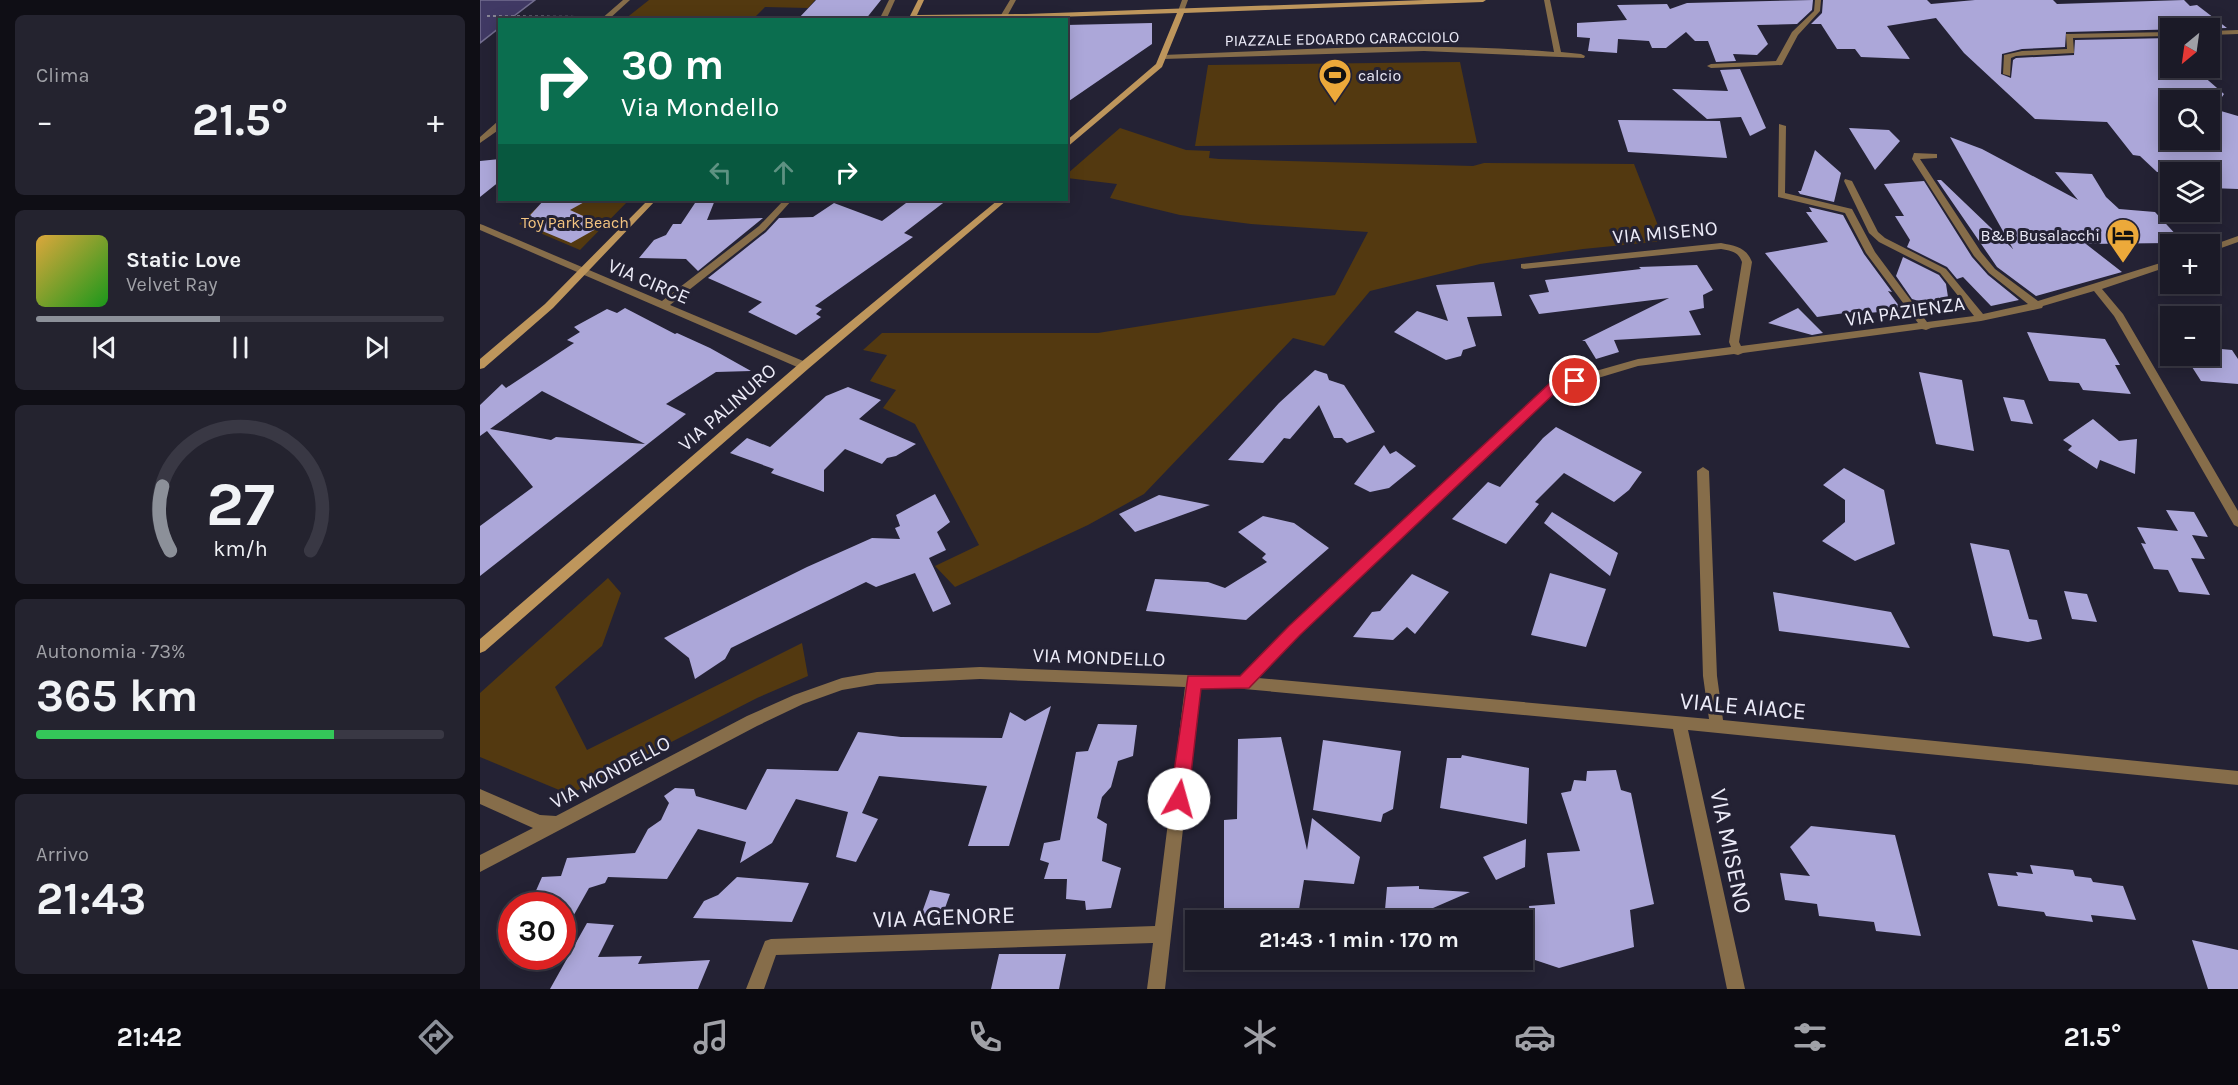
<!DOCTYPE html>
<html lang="it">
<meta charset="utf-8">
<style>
body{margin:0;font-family:Karla,sans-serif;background:#24232f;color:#f1f3f6;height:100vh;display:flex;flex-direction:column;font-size:22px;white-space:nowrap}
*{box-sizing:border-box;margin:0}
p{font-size:20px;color:#a0a1a7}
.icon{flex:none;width:33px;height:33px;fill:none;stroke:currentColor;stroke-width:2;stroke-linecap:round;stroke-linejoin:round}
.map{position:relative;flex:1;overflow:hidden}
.details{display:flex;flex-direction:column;gap:15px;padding:15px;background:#0f0e15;width:480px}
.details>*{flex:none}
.banner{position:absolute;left:18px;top:18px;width:570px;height:183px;border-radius:0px;box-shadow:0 3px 15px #0003,0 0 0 2px #393844;background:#0b6e4f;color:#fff;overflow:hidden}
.needle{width:39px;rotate:209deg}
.tools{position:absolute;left:1680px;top:18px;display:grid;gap:12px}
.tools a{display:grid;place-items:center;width:60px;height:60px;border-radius:0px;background:#1b1a27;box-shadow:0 3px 15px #0003,0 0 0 2px #393844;font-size:30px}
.speed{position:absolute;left:18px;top:892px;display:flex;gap:12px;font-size:30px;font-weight:700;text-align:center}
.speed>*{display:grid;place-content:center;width:78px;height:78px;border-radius:50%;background:#1b1a27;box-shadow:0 3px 15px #0003,0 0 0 2px #393844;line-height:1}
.speed .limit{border:9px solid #d22;background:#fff;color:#111}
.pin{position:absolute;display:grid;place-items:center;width:51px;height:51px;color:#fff;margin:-26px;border:3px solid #fff;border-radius:50%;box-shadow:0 2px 6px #0007}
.me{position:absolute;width:66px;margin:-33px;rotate:7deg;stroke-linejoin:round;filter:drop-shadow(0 0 4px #0008)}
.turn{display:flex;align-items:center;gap:21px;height:126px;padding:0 24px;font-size:27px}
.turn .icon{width:78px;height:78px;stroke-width:2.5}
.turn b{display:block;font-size:42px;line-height:51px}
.lanes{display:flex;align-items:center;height:57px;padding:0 24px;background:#0003;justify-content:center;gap:30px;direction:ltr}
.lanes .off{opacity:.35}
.big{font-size:45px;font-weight:700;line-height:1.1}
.details .widget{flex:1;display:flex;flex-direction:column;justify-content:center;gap:9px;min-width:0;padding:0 21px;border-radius:9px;background:#24232f}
.details .dial{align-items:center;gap:0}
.dial svg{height:156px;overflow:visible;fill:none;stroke:#393844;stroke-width:7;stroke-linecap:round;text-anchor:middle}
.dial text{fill:#f1f3f6;stroke:none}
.song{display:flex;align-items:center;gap:18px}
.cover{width:72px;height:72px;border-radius:9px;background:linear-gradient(135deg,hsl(40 70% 55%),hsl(120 70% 35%))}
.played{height:6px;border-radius:3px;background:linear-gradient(90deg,#8c9099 45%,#393844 45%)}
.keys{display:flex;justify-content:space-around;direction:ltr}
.heat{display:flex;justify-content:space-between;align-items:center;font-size:33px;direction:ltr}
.charge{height:9px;border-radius:4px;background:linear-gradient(90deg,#34c759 73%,#393844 0)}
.trip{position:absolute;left:705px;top:910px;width:348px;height:60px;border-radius:0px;background:#1b1a27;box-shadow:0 3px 15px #0003,0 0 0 2px #393844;font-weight:700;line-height:60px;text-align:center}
.tab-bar{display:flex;height:96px;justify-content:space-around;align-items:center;background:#0b0a10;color:#a0a1a7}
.tab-bar .icon{width:42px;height:42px}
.tab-bar .on{color:#8c9099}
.tab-bar b{font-size:27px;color:#f1f3f6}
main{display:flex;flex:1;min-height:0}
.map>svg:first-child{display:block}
.green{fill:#533910}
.water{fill:#403964;stroke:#736e90;stroke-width:1.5}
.building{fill:#aca7d9;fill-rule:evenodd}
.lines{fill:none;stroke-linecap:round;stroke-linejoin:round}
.path{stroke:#888696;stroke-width:2;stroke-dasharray:3 3;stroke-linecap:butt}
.service{fill:#866d4a;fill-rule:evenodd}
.minor{fill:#866d4a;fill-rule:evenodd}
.secondary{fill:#be965c;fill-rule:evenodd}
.route{fill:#e11d48;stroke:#92132f;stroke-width:1.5}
.labels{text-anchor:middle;stroke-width:6;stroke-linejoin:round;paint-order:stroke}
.far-street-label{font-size:16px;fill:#ebeaf7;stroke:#242234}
.far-poi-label{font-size:16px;fill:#ebeaf7;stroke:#242234;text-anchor:start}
.far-park-label{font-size:16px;fill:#f5c581;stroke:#242234}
.street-label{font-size:20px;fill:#ebeaf7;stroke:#242234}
.near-street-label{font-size:24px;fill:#ebeaf7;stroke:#242234}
</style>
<main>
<section class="details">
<div class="widget"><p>Clima</p>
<div class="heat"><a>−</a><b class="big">21.5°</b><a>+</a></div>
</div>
<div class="widget">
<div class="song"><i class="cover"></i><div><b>Static Love</b><p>Velvet Ray</p></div></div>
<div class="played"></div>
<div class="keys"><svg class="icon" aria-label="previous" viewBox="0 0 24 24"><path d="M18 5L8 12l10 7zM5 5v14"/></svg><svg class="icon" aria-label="pause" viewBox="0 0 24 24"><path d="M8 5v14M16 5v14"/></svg><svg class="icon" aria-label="next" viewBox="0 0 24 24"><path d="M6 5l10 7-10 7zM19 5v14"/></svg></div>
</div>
<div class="widget dial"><svg viewBox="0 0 100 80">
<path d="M14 69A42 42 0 1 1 86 69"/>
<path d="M14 69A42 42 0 0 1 10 36" stroke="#8c9099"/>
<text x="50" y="56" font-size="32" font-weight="700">27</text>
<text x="50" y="72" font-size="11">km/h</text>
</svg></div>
<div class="widget"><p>Autonomia · 73%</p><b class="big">365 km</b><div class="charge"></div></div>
<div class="widget"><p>Arrivo</p><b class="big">21:43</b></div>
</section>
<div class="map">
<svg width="1758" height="989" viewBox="0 0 1758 989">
<rect width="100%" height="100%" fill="#242234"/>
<path class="green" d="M169,0H335L328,8L285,7L273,19H145Z
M980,62L997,143L715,146L728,65Z
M640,128L706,150L730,151L729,158L739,159L993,166L1004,163L1154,164L1184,241L1103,249L1000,264L890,291L844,346L813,338L664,494L608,525L475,587L455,566L499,545L435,424L403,408L416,390L390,381L407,355L383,350L402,333H618L855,295L888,232L771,224L700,215L630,198L637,184L587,178V174Z
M65,200H149L100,250L39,224Z
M128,578L141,593L122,646L75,687L107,750L322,643L328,676L277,698L94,792H84L0,757V693Z"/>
<path class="water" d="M0,0H55L30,19L20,20L19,28L0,43Z"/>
<path class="building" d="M336,0H401L385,20H317Z
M1333,0L1332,10L1317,24L1277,25L1288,44L1277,55L1253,54L1256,61L1236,62L1228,41H1215L1206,32L1186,48H1172L1169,41L1138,39L1137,53L1108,51L1110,38L1097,37V23L1147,20L1137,5L1187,4L1190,9L1207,3Z
M1343,0H1447L1451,4L1495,0H1573L1577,4L1704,0L1710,6L1717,5L1747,28L1586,32L1585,47L1542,49L1522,54L1521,74L1531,78L1533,60L1536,58L1594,55L1595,40L1690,38V68H1714L1744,94L1734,109L1758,116V189L1730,188V172H1677L1660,156L1653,155L1627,122L1555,119L1484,53L1456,18L1407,26L1430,59L1381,57L1375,49H1357L1341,24H1331L1342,13ZM1690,100H1730V140H1690Z
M672,23V44L586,103V25Z
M1260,69L1286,128L1270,136L1261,117L1227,119L1192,89L1248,91L1240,70Z
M1138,120L1240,121L1247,158L1148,152Z
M1369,128L1409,130L1420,141L1395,170Z
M1470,137L1502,149L1598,200L1575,172L1612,174L1626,197L1639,209L1675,212L1700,239L1689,240L1690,243L1606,244L1642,272L1556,296L1517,267L1457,180H1461L1533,249Z
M1335,150L1361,173L1354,202L1320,194L1318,191H1321Z
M20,159V181L0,197V161Z
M1444,181L1492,257L1508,275L1539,300L1511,306L1483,277L1477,279L1467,267L1427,247L1430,240L1415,216H1424L1404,184Z
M64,200H108L90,210L123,225L91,243L43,223Z
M217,200H235L227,220L283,218L218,271L206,259L159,258L174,240L186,235L193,224H201Z
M430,200H467L424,233L433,237L335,306L342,309L336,314L341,317L316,335L268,312L282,302L228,278L286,232L299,218L333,217L354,203L402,221Z
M1329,207L1363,215L1384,254L1412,292L1408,291L1422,310L1388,313L1386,310L1337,317L1285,253L1348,242L1326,212H1332Z
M1423,257L1459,275L1466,284L1468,297L1459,307L1432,299L1416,276Z
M1217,265L1233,290L1223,295L1224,308L1209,311L1221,335L1134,340L1139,352L1116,359L1105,341H1102L1189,298L1059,314L1049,295L1069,292L1065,280L1161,269L1159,267Z
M1014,282L1022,316L987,317L996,346L983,350L981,356L966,360L914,332L937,311L968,321L956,285Z
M145,308L195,334L197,333L230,348L271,371L236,372L186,404L206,414L0,576V526L53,487L7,431L0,436V405L22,384L26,388L94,343L87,340L100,332L94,327L127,309L137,313ZM62,391L165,444L76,437L71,440L10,429Z
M1318,308L1343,333L1332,335L1288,323Z
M1547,332L1625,339L1640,365H1635L1651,394L1603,390L1599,383L1569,381Z
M1730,348L1752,350L1758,359V384L1721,381L1705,356H1730Z
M835,370L847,374L849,380L864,385L895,432L867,443L862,438H854L839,405L810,439L804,438L783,463L748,460L799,403Z
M1439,372L1482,380L1494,451L1456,444Z
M368,387L401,400L379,419L436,444L416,456L407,458L402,464L365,449L344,470V492L291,473L294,469L250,453L267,438L290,447L346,396Z
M1523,397L1544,400L1553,424L1531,421Z
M1613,419L1639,441L1657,439L1655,474L1620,460L1617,469L1588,450L1592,446L1583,440Z
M1076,427L1162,472L1149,490L1134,502L1084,473L1055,502L1059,504L1026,544L972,519L1008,482L1020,487L1063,438Z
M904,445L910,454L916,451L936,466L909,488L890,492L874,484Z
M1364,468L1404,490L1415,544L1375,561L1342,541L1365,522V500L1343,485Z
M455,494L470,522L457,532L466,550L449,558L471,604L453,612L435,573L396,587L386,582L251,648L245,659L215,679L209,658L184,638L327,567L392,538L420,539L415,528L420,526L416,515Z
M679,495L730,505L655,532L639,514Z
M1686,510L1714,512L1728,537L1712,535L1725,559L1711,558L1730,595L1699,592L1688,570L1674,569L1661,543L1666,544L1657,527L1698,531Z
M1072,512L1138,553L1130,576L1064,523Z
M783,516L814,523L849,548L766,620L666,611L675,579L728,582L745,588L787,562L782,558L786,554L758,532Z
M1490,543L1529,550L1549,619L1557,620L1562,639L1548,642L1513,636Z
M1070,573L1126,589L1106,647L1051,635Z
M932,574L969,592L935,634L927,627L913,640L873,637L892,612L900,611Z
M1584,591L1607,594L1617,622L1592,619Z
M1293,592L1411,612L1430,648L1299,631Z
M571,706L529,846H488L507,786L399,776L382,813L398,819L376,862L356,857L368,812L316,799L292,843L260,863L266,842L218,829L187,879L128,877L125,883L109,888L82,936V906H66L67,901L51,902L62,877L81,876L87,858L155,853L168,829L181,820L189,803L184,796L195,788L214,789L216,796L266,810L287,769L358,771L378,732L421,737L522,738L530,712L545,721Z
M618,724L657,725L653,756L638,761L631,787L622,797L617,818L627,824L622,861L641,868L631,908L606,910L605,901L586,899L587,879H564L569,863L560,860L564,843L580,840L596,752L608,751Z
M801,737L827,850L832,818L880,857L874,884L824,880L817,921H744V820L757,819L758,739Z
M843,740L921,751L913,809L903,814L901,822L833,810Z
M982,755L1049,768L1047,824L960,808L967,758H981Z
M1136,770L1141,790L1151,793L1174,904L1150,910L1154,947L1079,968L1055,960L1049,906L1075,904L1067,853L1100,851L1081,793L1091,791L1094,780L1106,781L1107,771Z
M1331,826L1415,835L1441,936L1396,931L1394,922L1339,916L1337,904L1305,900L1300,873L1330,876L1310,847Z
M1046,839L1045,867L1016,880L1003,857Z
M1550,865L1593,870L1595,876L1611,878L1613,882L1643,886L1656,920L1611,915L1613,922L1566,916L1564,912L1518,906L1508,873L1538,876L1536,872L1553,874Z
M257,877L329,883L312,922L213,918L224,901L238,895Z
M939,886V889L990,892L923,921H904L907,887Z
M450,890L470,894L459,925L439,921Z
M107,923L134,925L118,957L162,956L158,964L230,960L218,989H70Z
M1712,940L1758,950V989H1728Z
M519,954H586L579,989H511Z"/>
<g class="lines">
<path class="path" d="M7,16L105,17"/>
<path class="service" d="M409,0H415L406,20H399Z"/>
<path class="minor" d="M143,0H150L128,20H120Z
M530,0H536L525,20H518Z
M702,0H708L704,11L701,13L698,11Z
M1064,0H1070L1081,52L1101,54L1105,56L1104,58L944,51L683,59L679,57L683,55C813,50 944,41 1074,52Z
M1335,0H1341L1340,11L1318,35L1302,65L1231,68L1227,66L1231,64L1296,61L1312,32L1334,11Z
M1758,30V34L1730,35V31Z
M1690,32V36L1593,38L1594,53L1536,56L1531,58L1530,76L1523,74L1524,55L1542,51L1587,49L1586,34Z
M17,122H20V129L0,143V137Z
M1299,124L1306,126L1305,193L1372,209L1395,252L1447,322L1494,316L1460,273L1399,242L1389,233L1364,181L1365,179L1372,181L1398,232L1405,238L1466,269L1503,314L1548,304L1509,273L1494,256L1432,159L1434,153L1457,154V158L1440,159L1501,252L1515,269L1558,301L1690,260V266L1622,289L1643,314L1758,511V527L1754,525L1634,316L1614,291L1563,306L1562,308L1501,321L1451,328L1446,330L1442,329L1263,353L1258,355L1254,354L1158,366L1078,390L819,634L778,678L1229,719L1223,676L1217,471L1223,467L1229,471L1237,676L1243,720L1758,771V785L1208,730L1265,989H1247L1193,729L764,689L719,687L685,989H667L673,943L296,955L284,989H266L285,941L291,939L675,926L705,687L500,679L397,684L362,690L323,704L277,726L0,872V855L53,828L0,804V789L60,815L76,816L267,716L314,695L362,678L397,672L500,667L761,677L809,626L1070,384L1158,359L1251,347L1249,342L1262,262C1258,251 1251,251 1241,249L1044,269L1041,268V264L1241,243C1256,246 1266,247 1272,262L1259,342L1261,346L1438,323L1386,253L1365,213L1298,197Z
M304,200H312L285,230L190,305L328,363L329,366L324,370L0,230V224L3,225L182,301L279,226Z
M1758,236V242L1730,252V246Z"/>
<path class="secondary" d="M438,0H444L437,15L546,14L945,0H1006L1003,2L704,13L682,67L586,148V141L676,64L697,13L546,18L428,20Z
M168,200H176L73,308L4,368L0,369V359L65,304Z
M518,200H527L328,369L5,651L0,653V639L320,363Z"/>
</g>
<path class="route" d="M1095,377L1101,381L1099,384L1078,390L820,635L769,688L721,689L708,799L705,805L699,808L693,805L690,799L708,676H760L809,626L1069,384Z"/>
<defs>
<g id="stadium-pin" transform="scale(1.725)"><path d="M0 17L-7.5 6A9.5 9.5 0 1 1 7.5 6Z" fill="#eca93a" stroke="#242234"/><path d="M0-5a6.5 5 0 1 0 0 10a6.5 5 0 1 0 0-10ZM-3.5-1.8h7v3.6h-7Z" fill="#111"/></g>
<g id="hotel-pin" transform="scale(1.725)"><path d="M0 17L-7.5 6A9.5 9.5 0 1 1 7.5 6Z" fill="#eca93a" stroke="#242234"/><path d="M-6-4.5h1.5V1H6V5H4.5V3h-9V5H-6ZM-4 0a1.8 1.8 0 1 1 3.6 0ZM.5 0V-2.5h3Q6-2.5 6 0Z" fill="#111"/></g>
</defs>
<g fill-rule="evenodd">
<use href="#stadium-pin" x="855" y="75"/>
<use href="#hotel-pin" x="1643" y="235"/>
</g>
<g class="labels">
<g class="far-street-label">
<text transform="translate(862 38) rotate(-1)" y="6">PIAZZALE EDOARDO CARACCIOLO</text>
</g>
<g class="far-poi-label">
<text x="878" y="81">calcio</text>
<text x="1620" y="241" text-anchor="end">B&amp;B Busalacchi</text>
</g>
<g class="far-park-label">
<text x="95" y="228">Toy Park Beach</text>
</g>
<g class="street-label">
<text transform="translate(1185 232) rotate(-5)" y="7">VIA MISENO</text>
<text transform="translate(169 281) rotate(23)" y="7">VIA CIRCE</text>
<text transform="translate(1425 311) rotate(-8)" y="7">VIA PAZIENZA</text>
<text transform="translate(247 407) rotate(-41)" y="7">VIA PALINURO</text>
<text transform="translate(619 657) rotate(2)" y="7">VIA MONDELLO</text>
<text transform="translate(130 772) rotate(-28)" y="7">VIA MONDELLO</text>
</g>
<g class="near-street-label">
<text transform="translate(1263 706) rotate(5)" y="8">VIALE AIACE</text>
<text transform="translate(1251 851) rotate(78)" y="8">VIA MISENO</text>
<text transform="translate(464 917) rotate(-2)" y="8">VIA AGENORE</text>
</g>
</g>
</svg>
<div class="tools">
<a><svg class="needle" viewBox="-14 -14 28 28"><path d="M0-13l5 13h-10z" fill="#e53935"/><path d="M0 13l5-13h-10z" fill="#a0a1a7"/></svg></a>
<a><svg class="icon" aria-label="search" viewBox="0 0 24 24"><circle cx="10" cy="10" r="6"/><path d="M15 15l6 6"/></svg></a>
<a><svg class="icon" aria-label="layers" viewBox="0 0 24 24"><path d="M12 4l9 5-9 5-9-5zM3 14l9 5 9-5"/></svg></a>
<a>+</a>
<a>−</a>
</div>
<div class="speed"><div class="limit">30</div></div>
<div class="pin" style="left:1095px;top:381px;background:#d93025"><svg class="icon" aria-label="arrive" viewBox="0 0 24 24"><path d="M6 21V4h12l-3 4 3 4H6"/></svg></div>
<svg class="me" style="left:699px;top:799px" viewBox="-20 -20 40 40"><circle r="19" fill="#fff"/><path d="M0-13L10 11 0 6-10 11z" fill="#e11d48"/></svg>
<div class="trip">21:43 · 1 min · 170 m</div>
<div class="banner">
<div class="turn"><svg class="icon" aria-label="right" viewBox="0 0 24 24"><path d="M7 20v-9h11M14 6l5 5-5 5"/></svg><div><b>30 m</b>Via Mondello</div></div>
<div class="lanes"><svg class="icon off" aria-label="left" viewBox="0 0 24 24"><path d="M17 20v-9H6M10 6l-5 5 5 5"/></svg><svg class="icon off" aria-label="ahead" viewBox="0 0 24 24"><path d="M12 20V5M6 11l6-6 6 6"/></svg><svg class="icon" aria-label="right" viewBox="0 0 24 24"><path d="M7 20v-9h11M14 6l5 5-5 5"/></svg></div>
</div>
</div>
</main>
<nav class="tab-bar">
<b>21:42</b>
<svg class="icon on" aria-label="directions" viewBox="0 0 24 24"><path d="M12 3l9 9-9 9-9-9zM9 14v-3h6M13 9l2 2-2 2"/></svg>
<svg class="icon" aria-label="music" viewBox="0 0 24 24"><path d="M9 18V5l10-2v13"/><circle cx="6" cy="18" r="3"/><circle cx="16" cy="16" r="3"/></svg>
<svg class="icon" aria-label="phone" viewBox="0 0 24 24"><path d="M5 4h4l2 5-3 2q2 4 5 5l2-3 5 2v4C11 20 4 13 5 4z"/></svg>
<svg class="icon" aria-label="climate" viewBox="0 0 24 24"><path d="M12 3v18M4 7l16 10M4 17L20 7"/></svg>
<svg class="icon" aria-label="car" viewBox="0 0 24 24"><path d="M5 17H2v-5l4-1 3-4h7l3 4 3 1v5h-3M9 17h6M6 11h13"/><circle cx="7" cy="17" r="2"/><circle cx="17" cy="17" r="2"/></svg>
<svg class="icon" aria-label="filters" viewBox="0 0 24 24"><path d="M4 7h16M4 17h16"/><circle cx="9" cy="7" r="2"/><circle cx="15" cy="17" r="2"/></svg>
<b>21.5°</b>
</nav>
